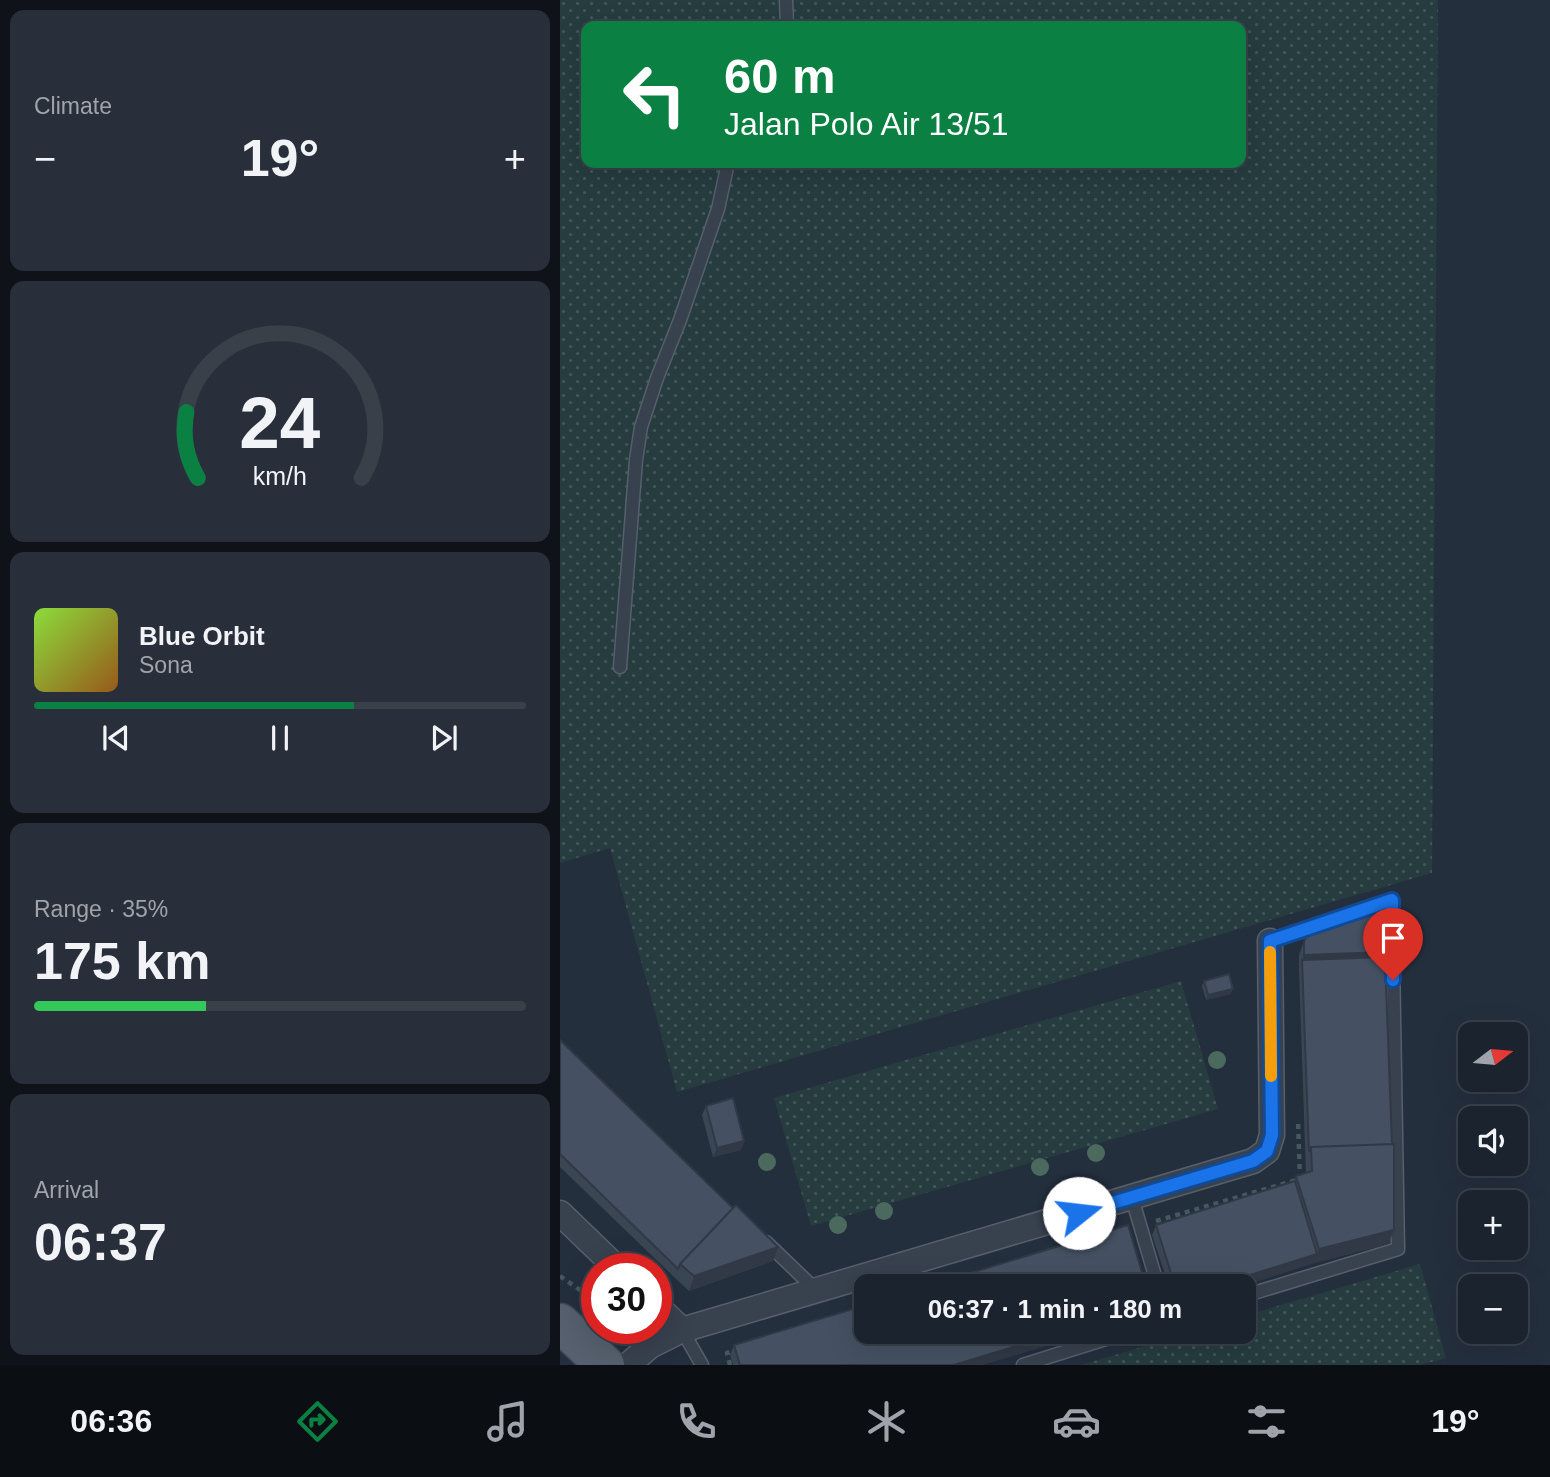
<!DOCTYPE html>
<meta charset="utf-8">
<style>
body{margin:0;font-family:Arial,sans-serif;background:#282f3a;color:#f1f3f6;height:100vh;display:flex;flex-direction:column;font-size:26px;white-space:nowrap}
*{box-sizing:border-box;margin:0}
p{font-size:23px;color:#a0a4aa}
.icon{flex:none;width:38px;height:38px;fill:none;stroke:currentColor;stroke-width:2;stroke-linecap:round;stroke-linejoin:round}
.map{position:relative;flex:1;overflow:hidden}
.drawer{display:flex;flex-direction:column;gap:10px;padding:10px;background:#0f1319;width:560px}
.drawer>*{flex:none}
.hud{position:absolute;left:21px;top:21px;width:665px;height:147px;border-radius:14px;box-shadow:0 7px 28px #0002,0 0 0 2px #39404a;background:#0b8043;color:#fff;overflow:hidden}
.needle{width:46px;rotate:74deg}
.fabs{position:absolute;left:898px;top:1022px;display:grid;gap:14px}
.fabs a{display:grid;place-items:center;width:70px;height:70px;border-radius:14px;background:#1b232e;box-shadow:0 7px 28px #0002,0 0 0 2px #39404a;font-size:35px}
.speed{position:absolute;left:21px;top:1253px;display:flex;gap:14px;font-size:35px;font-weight:700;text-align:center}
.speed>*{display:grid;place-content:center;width:91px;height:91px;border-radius:50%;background:#1b232e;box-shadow:0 7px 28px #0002,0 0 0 2px #39404a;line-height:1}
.speed .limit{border:10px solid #d22;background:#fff;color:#111}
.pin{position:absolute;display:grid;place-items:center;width:60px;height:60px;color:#fff;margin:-72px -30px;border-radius:50% 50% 50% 0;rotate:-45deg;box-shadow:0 0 7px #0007}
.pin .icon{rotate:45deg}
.me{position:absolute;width:77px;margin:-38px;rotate:74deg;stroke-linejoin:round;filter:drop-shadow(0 0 5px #0008)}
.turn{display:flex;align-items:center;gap:24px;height:147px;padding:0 28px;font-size:32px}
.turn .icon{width:91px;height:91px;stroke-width:2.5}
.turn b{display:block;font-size:49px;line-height:60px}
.big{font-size:52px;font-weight:700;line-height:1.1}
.drawer .card{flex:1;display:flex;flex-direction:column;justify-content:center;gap:10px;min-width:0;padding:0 24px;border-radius:14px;background:#282f3a}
.drawer .dial{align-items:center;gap:0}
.dial svg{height:182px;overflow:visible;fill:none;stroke:#39404a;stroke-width:7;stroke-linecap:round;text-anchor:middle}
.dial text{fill:#f1f3f6;stroke:none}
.song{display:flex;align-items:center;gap:21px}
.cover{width:84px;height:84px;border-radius:10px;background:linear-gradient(135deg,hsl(90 70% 55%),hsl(30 70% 35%))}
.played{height:7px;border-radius:4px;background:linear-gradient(90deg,#0b8043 65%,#39404a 65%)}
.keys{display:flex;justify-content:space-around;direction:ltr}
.heat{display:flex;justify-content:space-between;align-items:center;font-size:38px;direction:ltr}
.charge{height:10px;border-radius:5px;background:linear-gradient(90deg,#34c759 35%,#39404a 0)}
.trip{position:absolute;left:294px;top:1274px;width:402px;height:70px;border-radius:14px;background:#1b232e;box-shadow:0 7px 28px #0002,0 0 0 2px #39404a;font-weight:700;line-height:70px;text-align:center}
.tabs{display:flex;height:112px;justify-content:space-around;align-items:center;background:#0b0e12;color:#a0a4aa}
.tabs .icon{width:49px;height:49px}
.tabs .on{color:#0b8043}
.tabs b{font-size:32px;color:#f1f3f6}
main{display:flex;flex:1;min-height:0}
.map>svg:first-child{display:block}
.green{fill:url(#green-dots);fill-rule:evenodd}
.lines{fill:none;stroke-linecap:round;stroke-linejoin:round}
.service-casing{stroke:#565f6c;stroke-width:15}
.minor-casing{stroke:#565f6c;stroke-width:27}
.primary-casing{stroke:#414a57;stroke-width:41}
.path{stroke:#44595c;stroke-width:4.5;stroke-dasharray:5 5;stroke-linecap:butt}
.service{stroke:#38414e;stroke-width:12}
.minor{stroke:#38414e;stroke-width:24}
.primary{stroke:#56606e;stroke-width:38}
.tree{fill:#4b6a5d}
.wall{fill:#3b4654}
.shaded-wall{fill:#303945}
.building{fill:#455162;stroke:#303945;stroke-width:2}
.route-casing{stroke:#114b97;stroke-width:18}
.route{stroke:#1a73e8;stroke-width:12}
.slow{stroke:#f59e0b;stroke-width:12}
</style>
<main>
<section class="drawer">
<div class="card"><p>Climate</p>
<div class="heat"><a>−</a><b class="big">19°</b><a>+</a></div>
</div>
<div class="card dial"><svg viewBox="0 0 100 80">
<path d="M14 69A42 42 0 1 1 86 69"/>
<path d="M14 69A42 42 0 0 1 9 40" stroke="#0b8043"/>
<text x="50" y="56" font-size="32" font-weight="700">24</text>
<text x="50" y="72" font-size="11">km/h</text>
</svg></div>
<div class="card">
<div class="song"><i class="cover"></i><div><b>Blue Orbit</b><p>Sona</p></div></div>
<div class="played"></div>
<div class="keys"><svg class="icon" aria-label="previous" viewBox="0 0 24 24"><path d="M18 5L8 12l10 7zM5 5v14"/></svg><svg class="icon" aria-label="pause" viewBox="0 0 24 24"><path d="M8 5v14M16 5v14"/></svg><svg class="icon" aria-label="next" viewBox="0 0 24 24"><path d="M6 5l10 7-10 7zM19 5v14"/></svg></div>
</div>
<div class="card"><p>Range · 35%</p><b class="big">175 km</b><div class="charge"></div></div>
<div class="card"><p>Arrival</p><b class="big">06:37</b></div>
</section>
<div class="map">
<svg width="990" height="1365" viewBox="0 0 990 1365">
<defs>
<pattern id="green-dots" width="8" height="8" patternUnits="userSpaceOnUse" patternTransform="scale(1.75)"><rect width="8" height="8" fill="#263c3f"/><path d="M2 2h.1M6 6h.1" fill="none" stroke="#435659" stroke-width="1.8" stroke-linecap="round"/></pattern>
</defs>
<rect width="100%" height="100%" fill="#242f3e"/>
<path class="green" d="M0,0H878L872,873L117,1092L50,848L0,863ZM26,26H681V163H26Z
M621,981L658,1109L251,1226L214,1098Z
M860,1264L886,1358L860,1365H521L633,1332H684V1316Z"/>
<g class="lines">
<g class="service-casing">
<path id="service" d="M226,0L227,26
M60,667L76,460L81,427L97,378L120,320L158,209L168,163
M710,941L769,921
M572,1198L598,1286
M206,1242L256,1290
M684,1296L838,1249L832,900L813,906
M122,1330L142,1365
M463,1365L568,1332"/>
</g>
<g class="minor-casing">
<path id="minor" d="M0,1213L58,1269
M96,1305L122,1330
M68,1365L90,1346L122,1330L693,1161L707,1151L712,1135L710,941"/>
</g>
<g class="primary-casing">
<path id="primary" d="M0,1323L45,1365"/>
</g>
<path class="path" d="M596,1221L740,1179L738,1121
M0,1276L37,1302
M170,1365L167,1353L174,1351"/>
<use href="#service" class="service"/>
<use href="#minor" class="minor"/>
<use href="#primary" class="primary"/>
</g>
<g class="tree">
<circle cx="657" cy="1060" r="9"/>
<circle cx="536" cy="1153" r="9"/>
<circle cx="207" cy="1162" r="9"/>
<circle cx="480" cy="1167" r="9"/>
<circle cx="324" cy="1211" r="9"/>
<circle cx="278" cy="1225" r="9"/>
</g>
<path class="wall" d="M744,941L825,957L834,1230L828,1244L754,1263L682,1286H609L592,1235L596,1225L735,1181L736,1176L746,1173L739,970V955Z
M644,981L671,994L646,1000L642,986Z
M0,1040L173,1208L218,1247L213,1261L129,1291L115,1278L0,1167Z
M146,1106L184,1141L181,1150L153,1157L142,1115Z
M306,1332H532L422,1365H173L170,1355L174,1345Z"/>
<path class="shaded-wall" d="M827,952L821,967L742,960L744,955Z
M673,989L671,994L646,1000L648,995Z
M184,1141L181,1150L153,1157L157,1148Z
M834,1230L828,1244L754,1263L759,1249Z
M218,1247L213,1261L129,1291L134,1276Z
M757,1254L754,1263L682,1286H655Z
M503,1332H532L422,1365H394Z"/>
<path class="building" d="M827,901V952L744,955V941L757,921Z
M825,957L832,1144L751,1147L749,1152L742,960Z
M669,974L673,989L648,995L644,981Z
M0,1040L173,1208L120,1264L118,1269L0,1154Z
M173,1098L184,1141L157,1148L146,1106Z
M834,1144V1230L759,1249L736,1176L752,1171L751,1147Z
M735,1181L757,1254L655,1286H615L596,1225Z
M176,1205L218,1247L134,1276L120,1264Z
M568,1225L586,1286H368Z
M306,1305V1332H503L394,1365H180L174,1345Z"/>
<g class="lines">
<g class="route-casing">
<path id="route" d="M519,1213L693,1161L707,1151L712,1135L710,941L832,900L833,980"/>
</g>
<use href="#route" class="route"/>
<path class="slow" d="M710,952L711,1076"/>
</g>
</svg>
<div class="fabs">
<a><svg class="needle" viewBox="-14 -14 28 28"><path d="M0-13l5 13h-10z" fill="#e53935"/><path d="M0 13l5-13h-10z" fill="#a0a4aa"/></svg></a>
<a><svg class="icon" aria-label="sound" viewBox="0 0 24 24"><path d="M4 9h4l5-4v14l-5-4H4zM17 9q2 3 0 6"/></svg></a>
<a>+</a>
<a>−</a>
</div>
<div class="speed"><div class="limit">30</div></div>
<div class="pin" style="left:833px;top:980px;background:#d93025"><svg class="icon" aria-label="arrive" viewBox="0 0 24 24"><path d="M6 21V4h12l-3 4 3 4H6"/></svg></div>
<svg class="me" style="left:519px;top:1213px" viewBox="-20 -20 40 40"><circle r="19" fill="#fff"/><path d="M0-13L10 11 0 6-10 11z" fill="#1a73e8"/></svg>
<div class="trip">06:37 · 1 min · 180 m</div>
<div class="hud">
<div class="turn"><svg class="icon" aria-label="left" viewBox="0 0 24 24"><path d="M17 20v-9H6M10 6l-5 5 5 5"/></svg><div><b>60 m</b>Jalan Polo Air 13/51</div></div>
</div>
</div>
</main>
<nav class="tabs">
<b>06:36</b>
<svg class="icon on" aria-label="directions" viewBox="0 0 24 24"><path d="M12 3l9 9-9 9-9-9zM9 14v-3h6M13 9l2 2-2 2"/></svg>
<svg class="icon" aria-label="music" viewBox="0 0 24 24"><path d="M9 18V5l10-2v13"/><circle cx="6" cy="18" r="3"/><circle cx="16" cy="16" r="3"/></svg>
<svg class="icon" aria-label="phone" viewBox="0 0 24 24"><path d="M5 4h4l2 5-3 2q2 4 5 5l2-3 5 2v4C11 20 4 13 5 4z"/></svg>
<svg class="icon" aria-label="climate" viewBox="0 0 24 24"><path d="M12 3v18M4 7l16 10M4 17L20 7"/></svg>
<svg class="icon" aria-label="car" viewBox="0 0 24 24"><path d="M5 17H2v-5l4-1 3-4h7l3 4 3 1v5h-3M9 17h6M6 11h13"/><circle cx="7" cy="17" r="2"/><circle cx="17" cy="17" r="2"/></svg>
<svg class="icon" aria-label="filters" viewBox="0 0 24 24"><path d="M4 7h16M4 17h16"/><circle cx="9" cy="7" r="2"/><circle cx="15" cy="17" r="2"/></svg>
<b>19°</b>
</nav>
